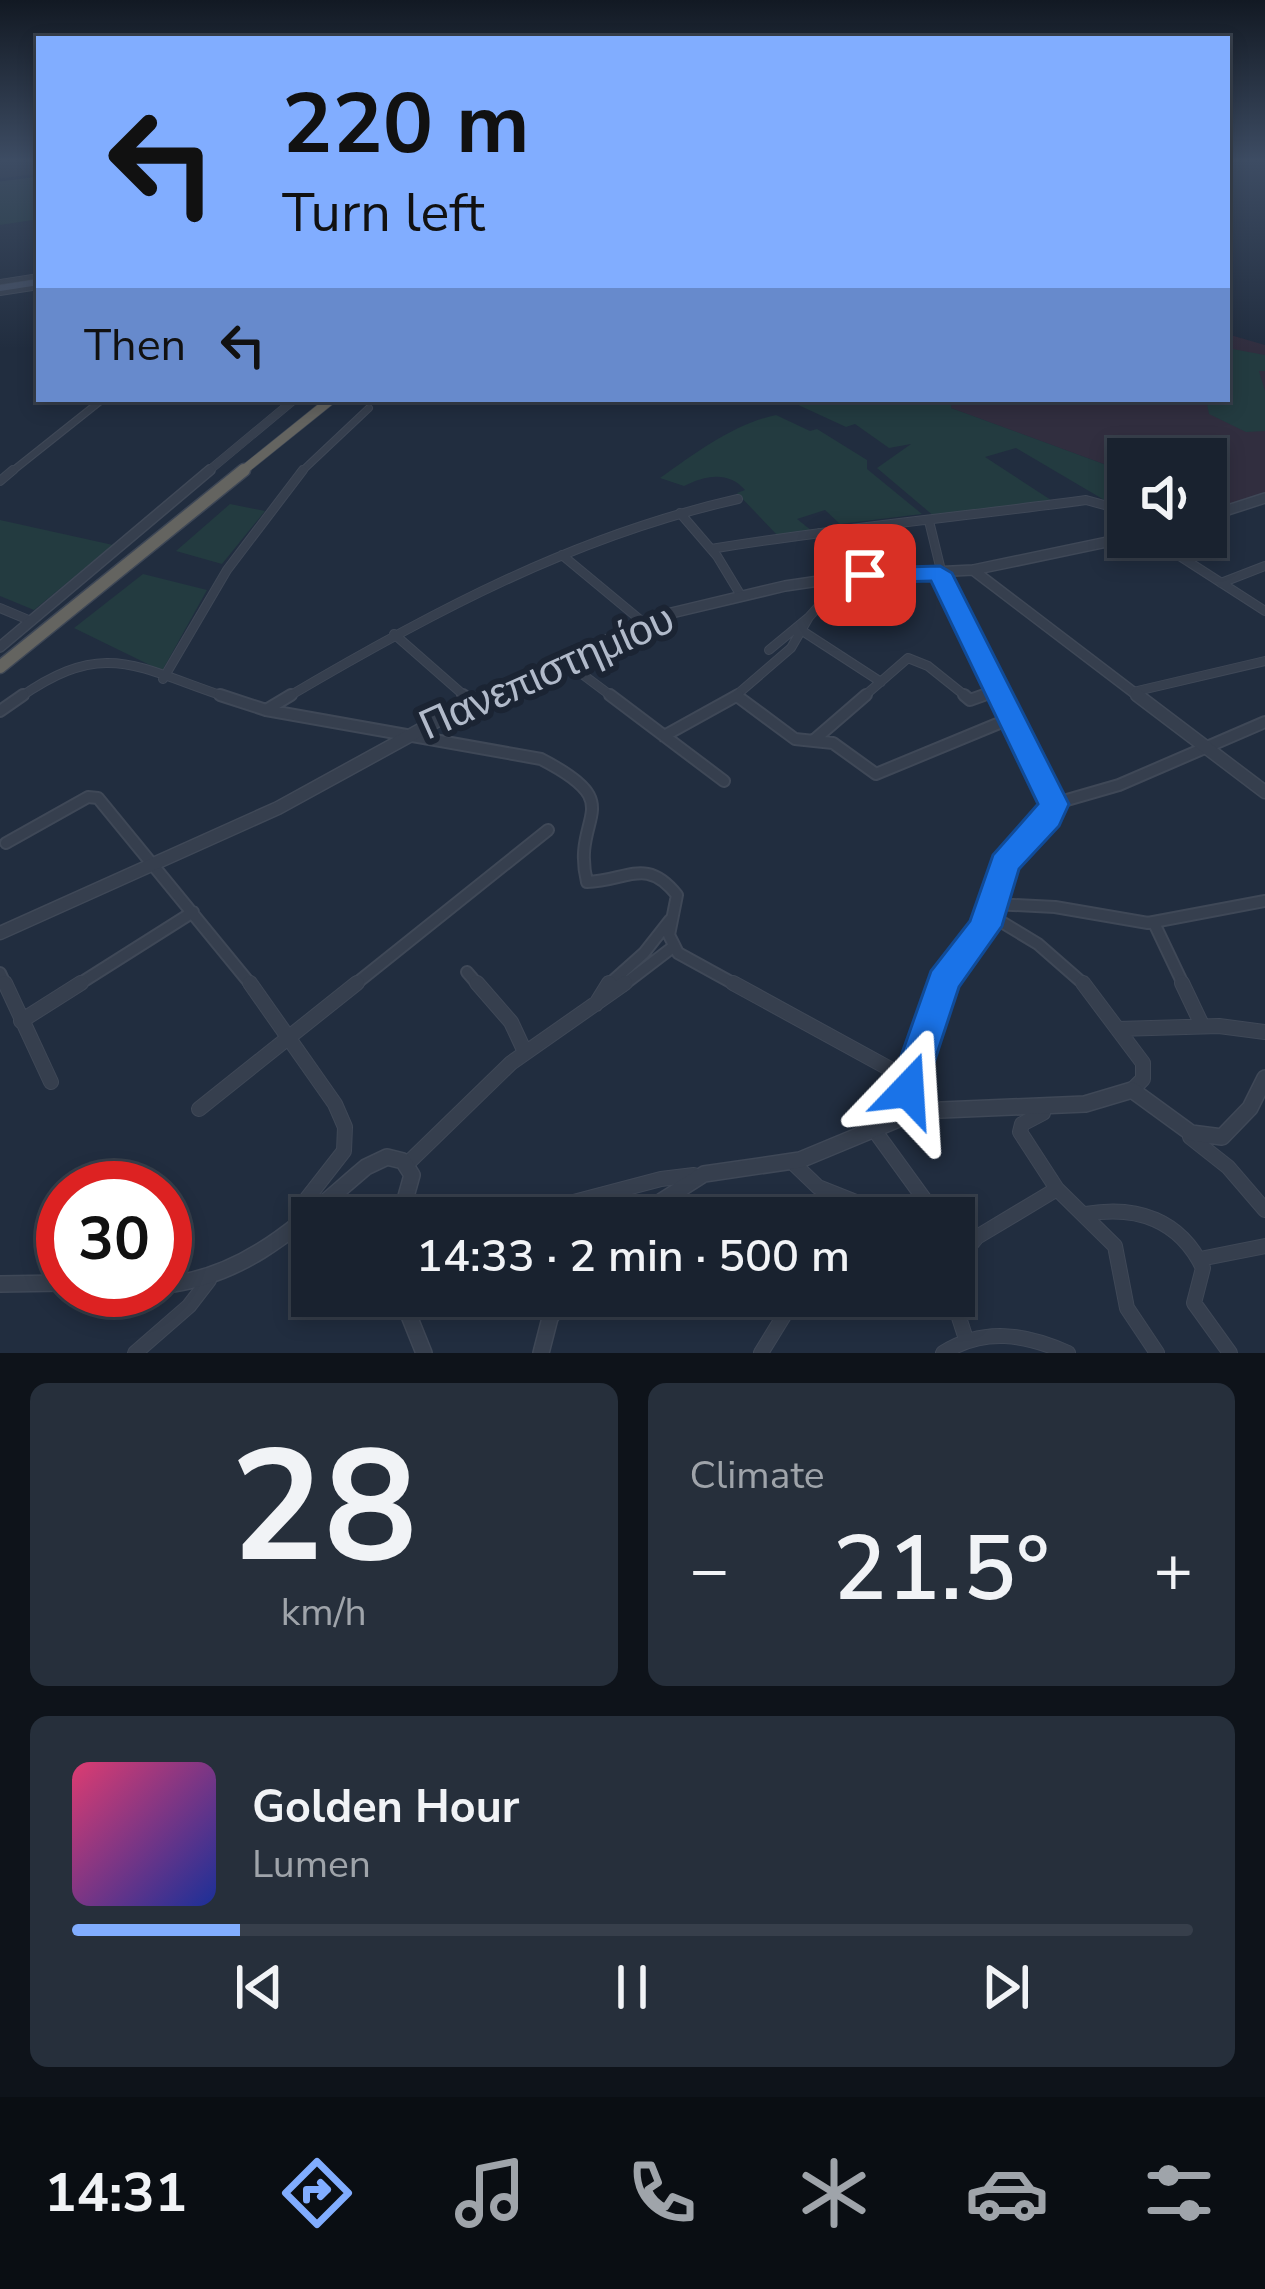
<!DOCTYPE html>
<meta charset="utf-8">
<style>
body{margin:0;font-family:"Nunito Sans",sans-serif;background:#262f3b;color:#f1f3f6;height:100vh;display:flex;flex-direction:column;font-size:45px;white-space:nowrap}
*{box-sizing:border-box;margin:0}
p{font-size:39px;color:#9fa4aa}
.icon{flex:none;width:66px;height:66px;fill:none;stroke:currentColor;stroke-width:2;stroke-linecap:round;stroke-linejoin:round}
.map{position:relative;height:1353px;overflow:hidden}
.side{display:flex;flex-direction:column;gap:30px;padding:30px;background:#0e131a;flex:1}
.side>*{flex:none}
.banner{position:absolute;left:36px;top:36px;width:1194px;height:366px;border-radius:0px;box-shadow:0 6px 18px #0003,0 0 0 3px #373f4b;background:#81adff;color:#111;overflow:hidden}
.controls{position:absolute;left:1107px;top:438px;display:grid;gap:24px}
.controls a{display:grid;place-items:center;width:120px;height:120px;border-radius:0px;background:#19222f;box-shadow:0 6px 18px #0003,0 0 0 3px #373f4b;font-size:60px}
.speed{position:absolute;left:36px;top:1161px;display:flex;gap:24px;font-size:60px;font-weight:700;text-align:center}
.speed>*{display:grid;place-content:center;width:156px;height:156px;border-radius:50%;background:#19222f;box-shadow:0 6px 18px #0003,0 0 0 3px #373f4b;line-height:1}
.speed .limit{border:18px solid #d22;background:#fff;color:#111}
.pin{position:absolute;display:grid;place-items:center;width:102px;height:102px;color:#fff;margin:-51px;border-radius:24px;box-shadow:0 6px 18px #0006}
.me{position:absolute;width:132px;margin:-66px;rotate:20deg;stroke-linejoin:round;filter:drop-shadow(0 0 9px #0008)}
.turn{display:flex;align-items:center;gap:42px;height:252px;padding:0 48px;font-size:54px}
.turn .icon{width:156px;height:156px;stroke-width:2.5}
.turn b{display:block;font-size:84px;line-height:102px}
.then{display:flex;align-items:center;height:114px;padding:0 48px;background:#0003;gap:24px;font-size:45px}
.big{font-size:90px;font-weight:600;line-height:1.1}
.side .tile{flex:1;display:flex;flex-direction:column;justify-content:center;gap:18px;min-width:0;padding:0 42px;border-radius:18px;background:#262f3b}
.side .dial{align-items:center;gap:0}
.dial b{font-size:156px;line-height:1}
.song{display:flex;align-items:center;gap:36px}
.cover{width:144px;height:144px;border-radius:18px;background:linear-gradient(135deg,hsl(340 70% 55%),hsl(230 70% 35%))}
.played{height:12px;border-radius:6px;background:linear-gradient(90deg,#81adff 15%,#373f4b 15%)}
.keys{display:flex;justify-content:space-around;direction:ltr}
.heat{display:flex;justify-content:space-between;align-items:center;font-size:66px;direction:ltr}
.side .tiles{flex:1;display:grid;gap:30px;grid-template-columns:1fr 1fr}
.tile:last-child{grid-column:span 2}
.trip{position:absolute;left:291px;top:1197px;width:684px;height:120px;border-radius:0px;background:#19222f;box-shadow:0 6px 18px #0003,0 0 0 3px #373f4b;font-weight:600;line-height:120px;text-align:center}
.menu{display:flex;height:192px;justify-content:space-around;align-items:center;background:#0a0e13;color:#9fa4aa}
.menu .icon{width:84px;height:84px}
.menu .current{color:#81adff}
.menu b{font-size:54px;color:#f1f3f6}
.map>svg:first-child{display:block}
.medical{fill:#312e3f}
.green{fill:#233b40}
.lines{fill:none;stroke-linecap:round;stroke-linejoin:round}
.stream{stroke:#14233d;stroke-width:3}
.minor-far4-casing{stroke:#3f4857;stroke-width:6}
.minor-far3-casing{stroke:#3f4857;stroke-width:8}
.minor-far2-casing{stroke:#3f4857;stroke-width:10}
.minor-far1-casing{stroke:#3f4857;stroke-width:14}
.minor-casing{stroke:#3f4857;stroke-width:16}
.tertiary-far4-casing{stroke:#3f4857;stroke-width:8}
.tertiary-far3-casing{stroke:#3f4857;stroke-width:9}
.tertiary-far2-casing{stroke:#3f4857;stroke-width:12}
.tertiary-far1-casing{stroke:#3f4857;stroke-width:15}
.tertiary-casing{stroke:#3f4857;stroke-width:18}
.secondary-casing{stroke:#3f4857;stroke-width:8}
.trunk-far1-casing{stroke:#3e4756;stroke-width:10}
.trunk-casing{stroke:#3e4756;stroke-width:15}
.minor-far4{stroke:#363f4e;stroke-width:4.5}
.minor-far3{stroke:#363f4e;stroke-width:6}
.minor-far2{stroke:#363f4e;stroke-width:8}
.minor-far1{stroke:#363f4e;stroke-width:10}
.minor{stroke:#363f4e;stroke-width:14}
.tertiary-far4{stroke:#363f4e;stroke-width:6}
.tertiary-far3{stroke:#363f4e;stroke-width:8}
.tertiary-far2{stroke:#363f4e;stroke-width:9}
.tertiary-far1{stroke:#363f4e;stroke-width:12}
.tertiary{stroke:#363f4e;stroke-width:15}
.secondary{stroke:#434e62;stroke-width:6}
.trunk-far1{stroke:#646460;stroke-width:9}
.trunk{stroke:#646460;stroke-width:12}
.route{fill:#1a73e8;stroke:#114b97;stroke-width:3}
.labels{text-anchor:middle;stroke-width:12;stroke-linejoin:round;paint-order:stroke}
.street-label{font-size:42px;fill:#b1baca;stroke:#1b2433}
</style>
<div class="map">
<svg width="1265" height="1353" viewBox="0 0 1265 1353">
<rect width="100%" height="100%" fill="#212d3f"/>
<path class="medical" d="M1227,334L1265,345V495L1225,508L1206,501V459H1128V473L926,399H1227Z"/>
<path class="green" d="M39,176V219L0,225V181Z
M1227,348L1265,355V371H1259L1265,391V431L1246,432L1209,414L1206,399H1227Z
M803,399H952L951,408L1128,473V514L1016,448L985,457L1054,502L935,517L877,468L911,444L889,448L855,424L846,427L794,403Z
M776,415L810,431L817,429L867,460V469L922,514L840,524L825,510L797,519L812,531L778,536L737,493L745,490C728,470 704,476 684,486L660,478C696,453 733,424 776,415Z
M230,504L265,511L222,564L176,551Z
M0,520L113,545L34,610L0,596Z
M143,574L207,590L162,671L74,628Z"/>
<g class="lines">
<path class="stream" d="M0,180L39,175"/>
<g class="minor-far4-casing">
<path id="minor-far4" d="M0,282L39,276"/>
</g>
<g class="minor-far3-casing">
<path id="minor-far3" d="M10,473L103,399
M300,473L369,408"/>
</g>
<g class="minor-far2-casing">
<path id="minor-far2" d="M0,481L13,470
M680,513L717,556L740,594
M929,521L947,595L1004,698
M819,533L853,576
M1150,537L1265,611
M711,549C836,528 961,517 1086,500L1108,506L1128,522
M562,555L644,623
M1221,583L1265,566
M0,608L31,621
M804,632L881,682
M394,634L467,698
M769,650L809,617L845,577
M562,659L614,698
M163,679L227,570L303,470
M1133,692L1265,661
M19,698C106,637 137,668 229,698
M286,698C430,613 574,536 738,499
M733,698L791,648L809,617
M862,698L908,658L928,666L968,698
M975,698L998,690"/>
</g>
<g class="minor-far1-casing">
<path id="minor-far1" d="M220,695L266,710L541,759C632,806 570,814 587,882C627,881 646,856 677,895L669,935L678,953L738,986
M463,695L470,701
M610,695L724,781
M964,695L970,700L984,695
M737,696L795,739L833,743L876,774L1014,717
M266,710L291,695
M0,711L23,695
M664,736L738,695
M814,740L866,695
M1053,804L1119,785L1265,722
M6,843L88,797L98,798L252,986
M993,904L1055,907L1148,923L1265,901
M990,915L1038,944L1086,986
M1154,923L1184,986
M467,972L479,986
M0,973L6,986
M76,986L193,912
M353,986L548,830
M607,986L644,953L670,920
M622,986L673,947
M942,986L988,921L1004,864L1053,807L1042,771L1002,695"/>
</g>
<g class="minor-casing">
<path id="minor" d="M5,983L51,1082
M250,983L335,1104L345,1127L344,1151L305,1201L299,1225
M477,983L511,1022L525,1052
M733,983L912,1081
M1083,983L1143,1063V1079L1132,1090
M1182,983L1202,1025
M596,1004L609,983
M21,1021L81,983
M1118,1029L1219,1026L1265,1032
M1044,1106L1043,1113L1022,1124L1020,1132L1057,1189L1115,1246L1127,1308L1157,1353
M199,1109L357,983
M882,1123L884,1113L912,1081L943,983
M872,1127L938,1218
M1190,1137L1228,1167L1265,1210
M792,1162L818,1187L896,1218
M407,1164L511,1063L625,983
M1086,1214C1137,1205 1180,1220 1203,1268L1194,1303L1230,1353
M513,1218L661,1179L694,1175
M843,1218L853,1202
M954,1227L977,1237L1057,1189
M1200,1259L1265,1246
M954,1265L977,1237
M952,1296L966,1339
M135,1353L189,1306L209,1280
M761,1353L796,1296
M943,1353C984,1327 1025,1334 1068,1353"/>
</g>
<g class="tertiary-far4-casing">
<path id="tertiary-far4" d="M0,292L39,286"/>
</g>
<g class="tertiary-far3-casing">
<path id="tertiary-far3" d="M206,473L295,399"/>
</g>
<g class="tertiary-far2-casing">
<path id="tertiary-far2" d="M1206,517L1265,498
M973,570L1141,698
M0,647L210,470
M477,698L663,615L785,586L853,576L973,570L1131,537"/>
</g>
<g class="tertiary-far1-casing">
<path id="tertiary-far1" d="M1137,695L1265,792
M0,933L278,808L484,695"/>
</g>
<g class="tertiary-casing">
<path id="tertiary" d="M635,1218L704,1174L800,1160L918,1111L1085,1104L1132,1090L1191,1133L1222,1137L1250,1108L1265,1078
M0,1284L63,1283
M165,1285C250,1276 303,1220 366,1167L387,1157L403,1161L412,1175L400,1218
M401,1296L424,1353
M541,1353L550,1318L565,1296"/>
</g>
<g class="secondary-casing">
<path id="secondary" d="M0,288L39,282"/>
</g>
<g class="trunk-far1-casing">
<path id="trunk-far1" d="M240,473L332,399"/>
</g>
<g class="trunk-casing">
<path id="trunk" d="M0,667L244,470"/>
</g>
<use href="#minor-far4" class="minor-far4"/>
<use href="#minor-far3" class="minor-far3"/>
<use href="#minor-far2" class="minor-far2"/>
<use href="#minor-far1" class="minor-far1"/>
<use href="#minor" class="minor"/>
<use href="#tertiary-far4" class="tertiary-far4"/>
<use href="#tertiary-far3" class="tertiary-far3"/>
<use href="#tertiary-far2" class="tertiary-far2"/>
<use href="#tertiary-far1" class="tertiary-far1"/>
<use href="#tertiary" class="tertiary"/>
<use href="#secondary" class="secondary"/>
<use href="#trunk-far1" class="trunk-far1"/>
<use href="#trunk" class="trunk"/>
</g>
<linearGradient id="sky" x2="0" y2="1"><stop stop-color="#121923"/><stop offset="0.46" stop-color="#3d4c63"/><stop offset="1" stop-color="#3d4c63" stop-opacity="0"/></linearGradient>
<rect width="1265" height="349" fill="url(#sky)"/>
<path class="route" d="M940,566L952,573L1069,804L1059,826L1019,869L1002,926L959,987L921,1102L908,1107L894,1102L889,1090L931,971L970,921L993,855L1038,804L931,581L865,583L853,575L865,568Z"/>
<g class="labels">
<g class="street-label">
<text transform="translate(546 671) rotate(-24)" y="15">Πανεπιστημίου</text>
</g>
</g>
</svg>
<div class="controls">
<a><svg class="icon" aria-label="sound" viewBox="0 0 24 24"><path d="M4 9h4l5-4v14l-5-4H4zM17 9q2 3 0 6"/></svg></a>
</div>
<div class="speed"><div class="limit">30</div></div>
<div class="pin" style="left:865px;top:575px;background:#d93025"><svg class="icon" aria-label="arrive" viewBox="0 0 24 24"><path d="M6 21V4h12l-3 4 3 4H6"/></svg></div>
<svg class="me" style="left:908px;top:1090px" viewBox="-20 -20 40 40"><path d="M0-17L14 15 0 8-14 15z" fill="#1a73e8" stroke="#fff" stroke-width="4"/></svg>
<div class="trip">14:33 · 2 min · 500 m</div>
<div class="banner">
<div class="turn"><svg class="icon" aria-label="left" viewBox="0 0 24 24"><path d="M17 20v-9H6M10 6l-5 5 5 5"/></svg><div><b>220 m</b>Turn left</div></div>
<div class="then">Then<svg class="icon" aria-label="left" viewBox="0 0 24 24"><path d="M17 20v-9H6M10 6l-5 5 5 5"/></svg></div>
</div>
</div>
<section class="side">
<div class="tiles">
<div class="tile dial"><b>28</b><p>km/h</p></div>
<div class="tile"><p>Climate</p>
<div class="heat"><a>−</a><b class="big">21.5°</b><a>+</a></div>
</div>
<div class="tile">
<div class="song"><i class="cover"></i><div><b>Golden Hour</b><p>Lumen</p></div></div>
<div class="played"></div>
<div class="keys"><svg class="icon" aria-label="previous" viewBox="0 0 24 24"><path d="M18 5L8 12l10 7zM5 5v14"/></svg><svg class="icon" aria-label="pause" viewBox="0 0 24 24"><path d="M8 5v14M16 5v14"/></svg><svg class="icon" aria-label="next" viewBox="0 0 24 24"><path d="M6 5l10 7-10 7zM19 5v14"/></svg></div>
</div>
</div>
</section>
<nav class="menu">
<b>14:31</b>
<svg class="icon current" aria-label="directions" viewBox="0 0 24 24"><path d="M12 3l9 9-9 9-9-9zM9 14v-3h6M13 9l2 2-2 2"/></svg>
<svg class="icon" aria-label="music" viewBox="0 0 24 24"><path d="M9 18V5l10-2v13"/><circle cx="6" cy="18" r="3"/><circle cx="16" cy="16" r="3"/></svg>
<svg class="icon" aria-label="phone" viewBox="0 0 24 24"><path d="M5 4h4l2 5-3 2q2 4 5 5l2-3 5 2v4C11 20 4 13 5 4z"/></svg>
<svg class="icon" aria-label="climate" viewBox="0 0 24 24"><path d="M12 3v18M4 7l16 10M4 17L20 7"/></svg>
<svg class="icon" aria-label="car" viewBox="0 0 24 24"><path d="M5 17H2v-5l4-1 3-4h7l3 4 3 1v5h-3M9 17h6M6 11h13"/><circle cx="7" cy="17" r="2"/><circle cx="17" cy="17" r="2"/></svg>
<svg class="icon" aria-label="filters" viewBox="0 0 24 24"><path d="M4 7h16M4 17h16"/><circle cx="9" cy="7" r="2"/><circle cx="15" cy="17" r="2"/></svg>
</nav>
